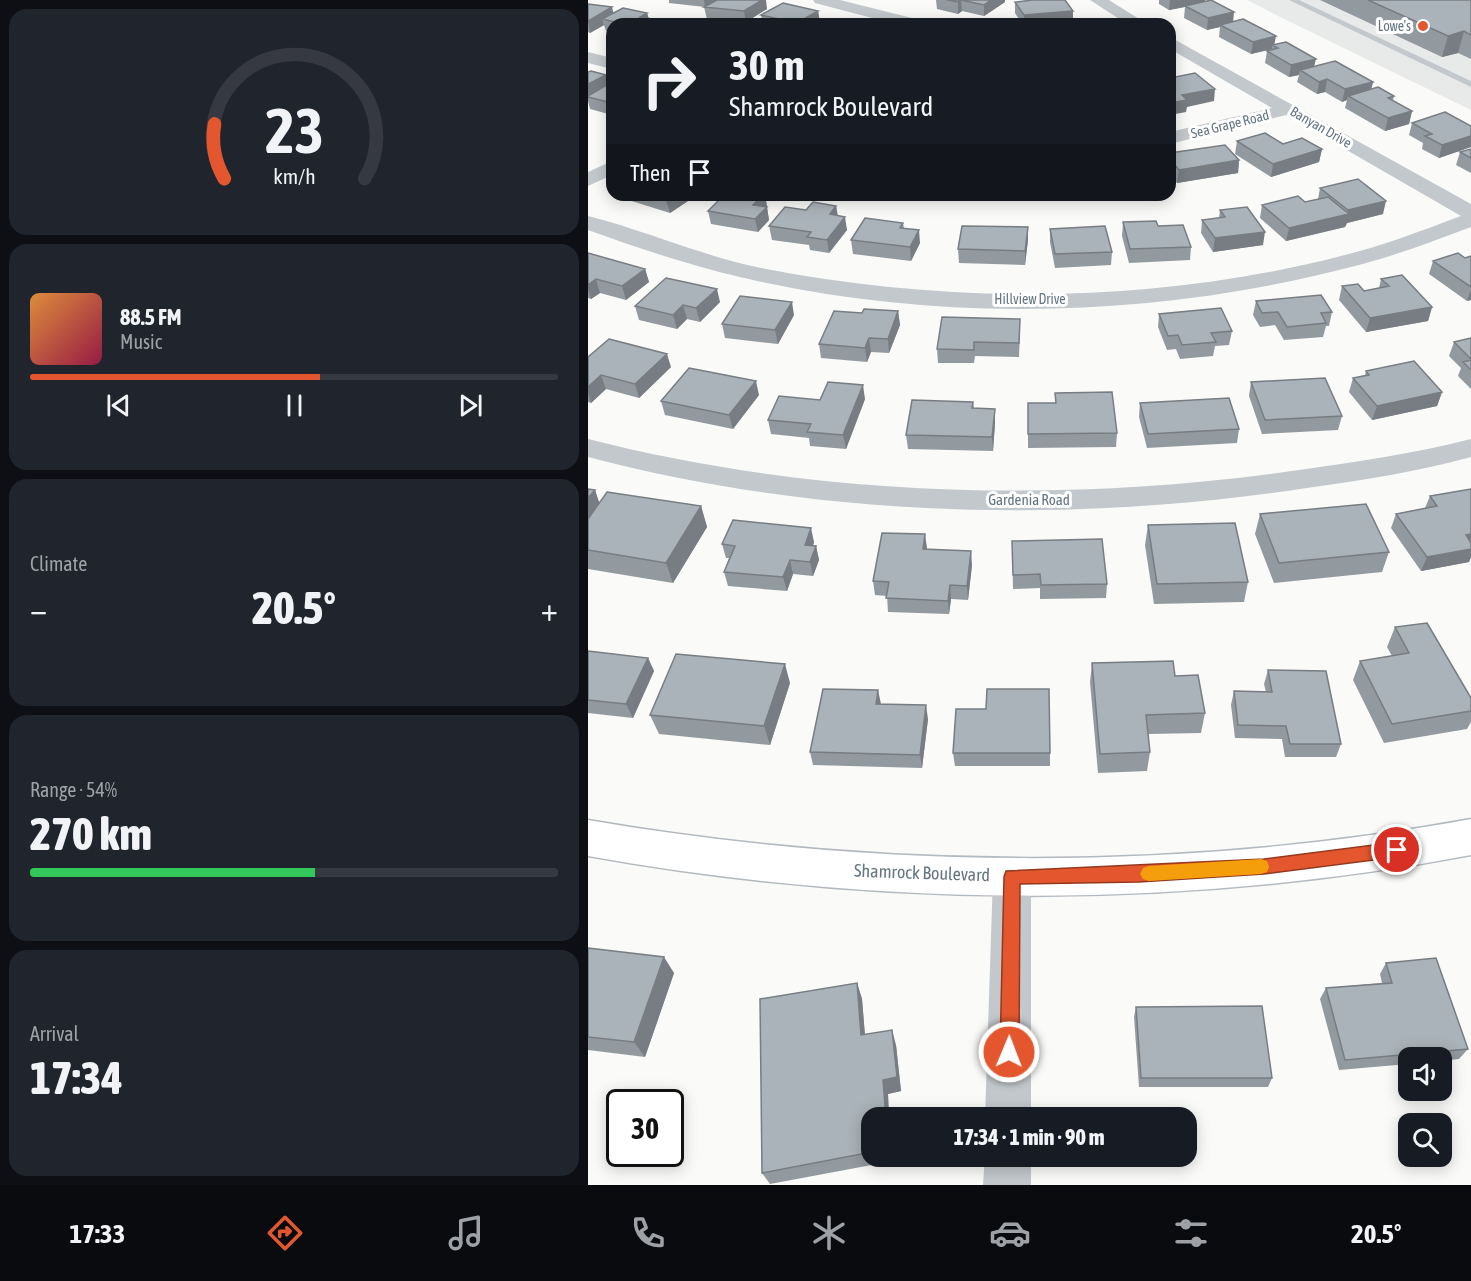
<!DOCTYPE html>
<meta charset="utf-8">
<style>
body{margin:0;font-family:"Asap Condensed",sans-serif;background:#20242c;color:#f1f3f6;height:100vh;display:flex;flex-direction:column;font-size:22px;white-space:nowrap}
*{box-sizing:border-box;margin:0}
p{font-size:20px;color:#9ea1a6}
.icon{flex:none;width:33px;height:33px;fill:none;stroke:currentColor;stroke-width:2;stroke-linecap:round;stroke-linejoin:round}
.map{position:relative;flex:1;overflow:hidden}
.sheet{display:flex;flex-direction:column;gap:9px;padding:9px;background:#0d0f14;width:588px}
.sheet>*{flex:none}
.top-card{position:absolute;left:18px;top:18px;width:570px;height:183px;border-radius:18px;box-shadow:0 3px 15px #0003;background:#171b24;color:#f1f3f6;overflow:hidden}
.fabs{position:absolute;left:810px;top:1047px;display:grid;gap:12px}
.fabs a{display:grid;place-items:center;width:54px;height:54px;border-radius:12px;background:#171b24;box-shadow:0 3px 15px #0003;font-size:30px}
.speed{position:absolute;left:18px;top:1089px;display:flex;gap:12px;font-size:30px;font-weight:700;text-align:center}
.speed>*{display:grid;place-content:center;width:78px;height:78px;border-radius:50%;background:#171b24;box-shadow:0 3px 15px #0003;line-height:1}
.speed .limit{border:3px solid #111;border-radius:9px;background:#fff;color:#111}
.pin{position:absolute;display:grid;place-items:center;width:51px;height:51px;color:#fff;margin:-26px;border:3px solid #fff;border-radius:50%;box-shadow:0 2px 6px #0007}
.me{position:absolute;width:66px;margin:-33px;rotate:1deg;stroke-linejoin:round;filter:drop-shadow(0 0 4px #0008)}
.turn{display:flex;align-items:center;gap:21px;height:126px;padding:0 24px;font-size:27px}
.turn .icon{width:78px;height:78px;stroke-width:2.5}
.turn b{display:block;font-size:42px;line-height:51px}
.then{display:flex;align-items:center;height:57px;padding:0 24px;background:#0003;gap:12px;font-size:22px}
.big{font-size:45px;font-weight:800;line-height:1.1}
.sheet .card{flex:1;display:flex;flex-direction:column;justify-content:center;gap:9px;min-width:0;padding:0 21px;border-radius:18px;background:#20242c}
.sheet .dial{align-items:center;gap:0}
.dial svg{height:156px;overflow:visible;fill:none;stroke:#363941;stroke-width:7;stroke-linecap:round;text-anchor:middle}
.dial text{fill:#f1f3f6;stroke:none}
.song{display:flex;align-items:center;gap:18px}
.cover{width:72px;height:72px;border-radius:9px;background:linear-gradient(135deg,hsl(30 70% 55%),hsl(340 70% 35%))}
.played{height:6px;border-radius:3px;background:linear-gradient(90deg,#e4572e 55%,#363941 55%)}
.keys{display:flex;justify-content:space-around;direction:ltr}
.heat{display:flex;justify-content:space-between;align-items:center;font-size:33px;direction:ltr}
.charge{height:9px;border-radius:4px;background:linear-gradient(90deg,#34c759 54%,#363941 0)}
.trip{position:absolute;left:273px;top:1107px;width:336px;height:60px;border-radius:18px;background:#171b24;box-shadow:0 3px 15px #0003;font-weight:800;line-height:60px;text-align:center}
.menu{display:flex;height:96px;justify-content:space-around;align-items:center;background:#090b0e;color:#9ea1a6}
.menu .icon{width:42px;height:42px}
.menu .current{color:#e4572e}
.menu b{font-size:27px;color:#f1f3f6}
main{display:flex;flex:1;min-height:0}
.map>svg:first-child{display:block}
.built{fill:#e8e9e9}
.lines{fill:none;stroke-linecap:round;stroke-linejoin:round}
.secondary-casing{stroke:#b3babf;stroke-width:3}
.lane{fill:#c3c8cc;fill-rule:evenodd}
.street{fill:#c3c8cc;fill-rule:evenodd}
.secondary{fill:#fff;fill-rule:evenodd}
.wall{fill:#929a9f}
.shaded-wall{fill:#777d82}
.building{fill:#aab3b9;stroke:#777d82;stroke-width:1.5}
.route{fill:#e4572e;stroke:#94391e;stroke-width:1.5}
.slow{fill:#f59e0b}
.poi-dot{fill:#e4572e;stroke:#fff;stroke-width:2}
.labels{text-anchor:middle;stroke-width:6;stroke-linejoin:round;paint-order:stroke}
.far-poi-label{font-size:14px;fill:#657683;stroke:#fff;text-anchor:end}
.far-street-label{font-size:14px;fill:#657683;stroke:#fff}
.street-label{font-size:15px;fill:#657683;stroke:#fff}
.near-street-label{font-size:18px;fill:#657683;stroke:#fff}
</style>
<main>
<section class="sheet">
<div class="card dial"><svg viewBox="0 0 100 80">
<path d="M14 69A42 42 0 1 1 86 69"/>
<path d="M14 69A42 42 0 0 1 9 41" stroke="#e4572e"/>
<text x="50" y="56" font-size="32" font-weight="700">23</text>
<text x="50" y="72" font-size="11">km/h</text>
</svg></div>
<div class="card">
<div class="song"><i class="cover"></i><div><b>88.5 FM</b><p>Music</p></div></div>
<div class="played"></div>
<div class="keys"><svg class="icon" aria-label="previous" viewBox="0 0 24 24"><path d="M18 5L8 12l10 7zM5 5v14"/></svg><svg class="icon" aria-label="pause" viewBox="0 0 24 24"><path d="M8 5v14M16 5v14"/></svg><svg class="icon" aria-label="next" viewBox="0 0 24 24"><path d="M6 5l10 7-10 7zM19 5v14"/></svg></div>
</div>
<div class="card"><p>Climate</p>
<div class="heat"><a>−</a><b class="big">20.5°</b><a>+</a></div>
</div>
<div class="card"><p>Range · 54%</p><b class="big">270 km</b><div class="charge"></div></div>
<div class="card"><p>Arrival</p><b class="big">17:34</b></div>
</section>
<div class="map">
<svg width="883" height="1185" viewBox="0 0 883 1185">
<rect width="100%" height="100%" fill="#fafaf8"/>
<path class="built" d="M659,0H883V110L694,18Z"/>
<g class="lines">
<g class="secondary-casing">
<path id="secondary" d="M883,819V855C593,910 290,908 0,856V820C291,870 593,872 883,819Z"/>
</g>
<path class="lane" d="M701,0H711L883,81V87Z"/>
<path class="street" d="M225,0H252L332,20L334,24H307L227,3Z
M502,0H521L559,24H539Z
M582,37L883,204V227C845,241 807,256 767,266C570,318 350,324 152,277C100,265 50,248 0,230V216C59,231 114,256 173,268C362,305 567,304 753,256C794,246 833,231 873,216L698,115L582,144V132L684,108L582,49Z
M0,52L24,58V69L0,63Z
M24,161V175L0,186V172Z
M0,439C231,498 482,504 718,469C773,461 829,453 883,439V457C829,472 774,480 719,488C483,524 231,518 0,457Z
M424,859L438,864L443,877V1118H397L405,877L410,864Z
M397,1156H443V1185H395Z"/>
<use href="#secondary" class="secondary"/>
</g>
<path class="wall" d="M81,0H128L117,7L81,3Z
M348,0H417V2L396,16L374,11L370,14L349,9Z
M571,0H617V1L645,22L726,67L785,82L783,89L806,96L805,101L824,111L821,124L797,131L757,108L759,100L754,102L737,92L729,94L709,82L711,75L701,77L677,63L679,51L683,50L684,49L663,54L631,37L632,27L619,30L596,18L597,7L581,10L571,4Z
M732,0H883V59L870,53L854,57Z
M427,2L485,22L464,24H434L427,13Z
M0,4L26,13H59L61,19L70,24H24V32L18,31L16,25L2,33L0,32Z
M116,7L179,9L158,22L119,19Z
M230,11L232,23L230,24H175L173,15Z
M0,72L21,84H24V115L2,109L0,101Z
M824,123L883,126V147L851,158L834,149L835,143L821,135Z
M649,141L695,144L734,149L731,162L683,177L647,154Z
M883,149V173L868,165L872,152Z
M582,153L651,160L650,173L589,183L582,174Z
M732,188L795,214L759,223L757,227L698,241L672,218L674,205L717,202L730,199Z
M33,195H109L82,213L34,198Z
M136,195H177L181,220L170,232L123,224L120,211Z
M402,195H451V199H402Z
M506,195H552L508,199Z
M248,206L250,216L259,230L241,253L222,250L221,245L184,240L181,226L218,210Z
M632,210L675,245L625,252L613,233L614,220L631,218Z
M535,222L570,226L603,247L602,260L541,263L534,236Z
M315,223L316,228L332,243L323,261L265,254L263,240Z
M440,227V240L437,265L371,263L370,249Z
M462,229L524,252L523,265L467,268L462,242Z
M0,253L57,269L61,282L38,300L12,293L3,299L0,298Z
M883,256V300L879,301L841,274L845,261L877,258Z
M793,279L844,307L840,321L778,332L751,300L754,286L776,291L791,288Z
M668,301L744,312L741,326H738L735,337L696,340L687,325L672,327L665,315Z
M132,302L112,322L99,319L89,329L51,320L47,306Z
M310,311L312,325L301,353L283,352L279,362L233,358L231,344L274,313Z
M571,314L644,331L641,345L627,346L625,356L592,359L588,349L579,350L570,327Z
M206,315L190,344L137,338L134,324Z
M432,332L431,357L387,356L386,363H350L349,349Z
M883,338V389L870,376L873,368L861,356L866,342Z
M0,357L83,367L51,398L18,389L3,403L0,402Z
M778,371L854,392L849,406L784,420L761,392L765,378L777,375Z
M663,382L754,416L750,430L674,434L661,396Z
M467,393L529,433L528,447L440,448V403H467Z
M171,395L145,429L77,415L73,401Z
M277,399L258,449L222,446L221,438L183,434L180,420L232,400Z
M385,402L386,408L407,409V423L405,451L320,449L318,435Z
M552,403L651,429L649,443L559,448L551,417Z
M883,489V557L881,562L833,571L803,528L808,514L837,508L842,496Z
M7,490L11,503L113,506L119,527L85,583L0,569V519Z
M672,514L801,552L794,572L686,583L667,534Z
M560,525L660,582L656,602L566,604L557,545Z
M424,541L519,584L518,598L452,599V588L425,589Z
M226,542L225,546H228L231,560L225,576L205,574L199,591L140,586L136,572L141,558H138L134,544Z
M338,550L384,565L380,600L363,599L361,614L300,612L299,596L287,595L285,581Z
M807,627L883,698V722L879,729L796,743L765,680L772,661L804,656L799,647Z
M0,651L60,658L66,671L45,718L0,713Z
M504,663L587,676L617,713L613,733L560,734L562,752L559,771L510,773L502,682Z
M680,670L753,744L748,757H697L694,739L647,738L643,705L646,691L678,692L676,684Z
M202,683L182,745L71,734L62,715Z
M293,704L340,719L334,768L225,765L222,752Z
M365,753H462V766H367Z
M0,948L86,973L57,1057L0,1050Z
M798,963L880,1049L871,1059L854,1061V1058H820V1064L751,1070L732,999L738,988L794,983L792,974Z
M269,983L274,999L277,1034L308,1045L313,1091L300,1094L301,1118H284V1156H305V1161L182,1184L174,1173Z
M548,1007L684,1078L680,1087H551L546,1017Z"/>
<path class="shaded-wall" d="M116,0H128L117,7Z
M174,0H178L179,9L158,22L156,11Z
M373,0L374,11L370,14V2Z
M403,0H417V2L396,16V5Z
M582,0H617V3L581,10Z
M24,7L27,19H14L16,25L2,33L0,21Z
M230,11L232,23L230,24H209Z
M485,11V22L464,24H436V15Z
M646,12L645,23L632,25V27L619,30L620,18Z
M59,13L62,24L52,17Z
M876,31L870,53L854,57L860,36Z
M688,36L686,46L684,45V49L663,54L665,42Z
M728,59L725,71L712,70L711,75L701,77L703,65Z
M18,75L21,87L0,97V84Z
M739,79L737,92L729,94L731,82Z
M785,82L782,94L760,96L759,100L754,102L757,89Z
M627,89L626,101L599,107L598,112L582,115V103L594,95Z
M824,111L821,124L797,131L800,118Z
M883,136V147L851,158L854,145Z
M734,149L731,162L683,177L685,164Z
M651,160L650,173L589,183L591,170Z
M86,195H109L82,213L78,200Z
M175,195H177L179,206L168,218L165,205Z
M798,201L795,214L759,223L757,227L698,241L701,228L759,214L760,210Z
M248,206L250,219L242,214Z
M179,207L181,220L170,232L167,219Z
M257,217L259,230L241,253L239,240Z
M440,227V240L437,265V251Z
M331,230L332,243L323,261L322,247Z
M677,232L675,245L625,252L627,238Z
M57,269L61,282L38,300L34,286Z
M8,279L12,293L3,299L0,289V285Z
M129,289L132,302L112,322L108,308Z
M883,289V300L879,301Z
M204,302L206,315L190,344L187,330Z
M95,305L99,319L89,329L85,315Z
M844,307L840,321L778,332L782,318Z
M310,311L312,325L301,353L300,339Z
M281,338L283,352L279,362L277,348Z
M79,354L83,367L51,398L47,384Z
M13,375L18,389L3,403L0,393V387Z
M168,381L171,395L145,429L141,415Z
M275,385L277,399L258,449L255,435Z
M854,392L849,406L784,420L789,406Z
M407,409V423L405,451L404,437Z
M7,490L12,505L0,519V498Z
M113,506L119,527L85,583L78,563Z
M223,528L226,542L220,559L217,545Z
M337,534L339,548L336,563L335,549Z
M883,534V547L878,535Z
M228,546L231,560L225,576L222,562Z
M883,549V557L881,562L833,571L839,557Z
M383,551L384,565L380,600L379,586Z
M202,560L205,574L199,591L195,577Z
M362,585L363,599L361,614L360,601Z
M60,658L66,671L45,718L38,704Z
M197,664L202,683L182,745L176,726Z
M290,690L293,704H288Z
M338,705L340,719L334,768L332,755Z
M76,957L86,973L57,1057L46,1042Z
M269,983L274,999L278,1050L273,1035Z
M304,1030L308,1045L313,1091L300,1094L301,1118H298L295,1080Z"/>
<path class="building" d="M129,0H174L156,11L116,7Z
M359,0H403L396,5L373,0L370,2Z
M445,0H477L485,11L436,15L427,2Z
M623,0L646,12L620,18L597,6Z
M780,0H883V35L876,31L860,36Z
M195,3L230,11L209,23L173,15Z
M0,4L24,7L0,21Z
M35,8L59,13L52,17L70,20L63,24H35L14,19Z
M655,19L688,36L665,42L632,25Z
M698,42L728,59L703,65L679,51L690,48L684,45Z
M747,61L785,82L757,89L739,79L731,82L712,70Z
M3,71L18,75L0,84V72Z
M607,73L627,89L594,95L599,100L582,103V78Z
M22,83L24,84V103L0,97V96Z
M790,87L806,96L800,98L824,111L800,118L760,96Z
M857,112L883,126V136L854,145L837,136L844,134L824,123Z
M677,133L695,144L714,138L734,149L685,164L649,141Z
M637,145L651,160L591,170L582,159V153Z
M883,149V158L872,152Z
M770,179L798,201L760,210L732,188Z
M63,195H86L78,200Z
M136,195H175L165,205L179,207L167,219L120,211Z
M710,196L717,202L740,197L761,214L701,228L674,205Z
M225,202L248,206L242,214L257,217L239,240L219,237L223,232L181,226L197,207L218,210Z
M659,207L677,232L627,238L614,220L637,217L632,210Z
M277,218L315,223L312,228L331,230L322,247L263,240Z
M568,221L570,226L595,225L603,247L542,249L535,222Z
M374,226L440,227L437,251L370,249Z
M517,226L524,252L467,254L462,229Z
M0,253L57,269L34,286L8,279L0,285Z
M870,253L877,258L883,256V287L845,261Z
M814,275L844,307L782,318L754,286L770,284L776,291L801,286L793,279Z
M78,278L129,289L108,308L95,305L85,315L47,306Z
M733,295L744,312L733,313L738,323L699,327L690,312L674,313L668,301Z
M152,296L204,302L187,330L134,324Z
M633,308L644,331L623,333L628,342L594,345L590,335L580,336L571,314Z
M276,309L310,311L300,339L281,338L277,348L231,344L246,311L274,313Z
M354,317L432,319L431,343L386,342V350L349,349Z
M883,338V359L866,342Z
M21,339L79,354L47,384L13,375L0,387V357Z
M883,360V370L875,362Z
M826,361L854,392L789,406L765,378L781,375L778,371Z
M101,368L168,381L141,415L73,401Z
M737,378L754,416L677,420L663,382Z
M240,382L275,385L255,435L219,432L223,424L180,420L191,396L232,400Z
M524,392L529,433L440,434V403H468L467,393Z
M641,398L651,429L560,434L552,403Z
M324,400L385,402L384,408L407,409L404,437L318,435Z
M0,489L7,490L0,498Z
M883,489V534L878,535L883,543V549L839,557L808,514L849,506L842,496Z
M19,492L113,506L78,563L0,550V519Z
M778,504L801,552L691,563L672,514Z
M145,520L223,528L217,545L228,546L222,562L202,560L195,577L136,572L147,546L134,544Z
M647,523L660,582L569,584L560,525Z
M294,533L337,534L335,549L383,551L379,586L362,585L360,601L298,598L301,582L285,581Z
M514,539L519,584L453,585L452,574L425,575L424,541Z
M839,623L883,698V711L804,724L772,661L821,653L807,627Z
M0,651L60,658L38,704L0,700Z
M88,654L197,664L176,726L62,715Z
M585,661L587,676L610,675L617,713L558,715L562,752L512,754L504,663Z
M680,670L738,671L753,744H702L698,726L650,725L646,691L684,692Z
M235,689L290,690L288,704L338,705L332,755L222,752Z
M399,689H461L462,753H365L368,709H398Z
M0,948L76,957L46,1042L0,1037Z
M848,958L880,1049L757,1060L738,988L804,983L798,963Z
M269,983L273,1035L304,1030L309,1077L295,1080L298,1118H284V1152L174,1173L172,999Z
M674,1006L684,1078H553L548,1007Z"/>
<path class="route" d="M809,842L815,844L818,850L815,855L809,857L676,874L551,882L432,884L431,1052L428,1058L421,1061L415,1058L412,1052L416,877L418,871L676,859Z"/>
<path class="slow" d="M673,859L679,861L681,867L679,872L673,874L561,881L555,879L552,874L555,868L561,866Z"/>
<circle class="poi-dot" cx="835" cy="26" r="6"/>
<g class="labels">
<g class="far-poi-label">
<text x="823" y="31">Lowe's</text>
</g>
<g class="far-street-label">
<text transform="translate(642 124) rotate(-14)" y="5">Sea Grape Road</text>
<text transform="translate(733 127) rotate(30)" y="5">Banyan Drive</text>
<text x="442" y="304">Hillview Drive</text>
</g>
<g class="street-label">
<text x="441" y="505">Gardenia Road</text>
</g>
<g class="near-street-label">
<text transform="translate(334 873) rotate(2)" y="6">Shamrock Boulevard</text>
</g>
</g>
</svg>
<div class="fabs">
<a><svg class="icon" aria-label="sound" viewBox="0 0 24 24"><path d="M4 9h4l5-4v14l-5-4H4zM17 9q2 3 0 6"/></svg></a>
<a><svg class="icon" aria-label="search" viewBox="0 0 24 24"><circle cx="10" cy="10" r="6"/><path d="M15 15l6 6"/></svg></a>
</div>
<div class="speed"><div class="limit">30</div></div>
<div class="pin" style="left:809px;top:850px;background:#d93025"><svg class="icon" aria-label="arrive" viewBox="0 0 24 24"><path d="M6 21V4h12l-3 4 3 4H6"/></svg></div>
<svg class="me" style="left:421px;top:1052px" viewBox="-20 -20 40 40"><circle r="17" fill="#e4572e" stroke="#fff" stroke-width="3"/><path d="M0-11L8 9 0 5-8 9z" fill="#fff"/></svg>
<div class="trip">17:34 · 1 min · 90 m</div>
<div class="top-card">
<div class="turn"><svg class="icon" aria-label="right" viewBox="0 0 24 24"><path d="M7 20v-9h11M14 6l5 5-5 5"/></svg><div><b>30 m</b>Shamrock Boulevard</div></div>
<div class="then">Then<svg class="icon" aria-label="arrive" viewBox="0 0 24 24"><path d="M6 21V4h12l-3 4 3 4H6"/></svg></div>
</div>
</div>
</main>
<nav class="menu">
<b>17:33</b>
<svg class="icon current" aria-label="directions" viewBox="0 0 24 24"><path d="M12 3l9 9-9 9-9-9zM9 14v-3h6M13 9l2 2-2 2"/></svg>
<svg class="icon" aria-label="music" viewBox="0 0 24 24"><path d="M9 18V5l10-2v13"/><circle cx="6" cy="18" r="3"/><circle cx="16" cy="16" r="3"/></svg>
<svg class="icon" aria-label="phone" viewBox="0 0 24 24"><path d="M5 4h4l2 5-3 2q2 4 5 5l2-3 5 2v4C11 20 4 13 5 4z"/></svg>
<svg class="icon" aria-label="climate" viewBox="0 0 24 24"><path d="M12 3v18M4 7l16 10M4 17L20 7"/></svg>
<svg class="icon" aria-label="car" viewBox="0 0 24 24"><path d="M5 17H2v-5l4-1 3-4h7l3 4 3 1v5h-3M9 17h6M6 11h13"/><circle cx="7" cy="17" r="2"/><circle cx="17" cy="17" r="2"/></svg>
<svg class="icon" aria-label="filters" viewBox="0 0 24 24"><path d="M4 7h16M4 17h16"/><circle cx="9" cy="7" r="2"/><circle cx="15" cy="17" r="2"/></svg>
<b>20.5°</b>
</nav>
